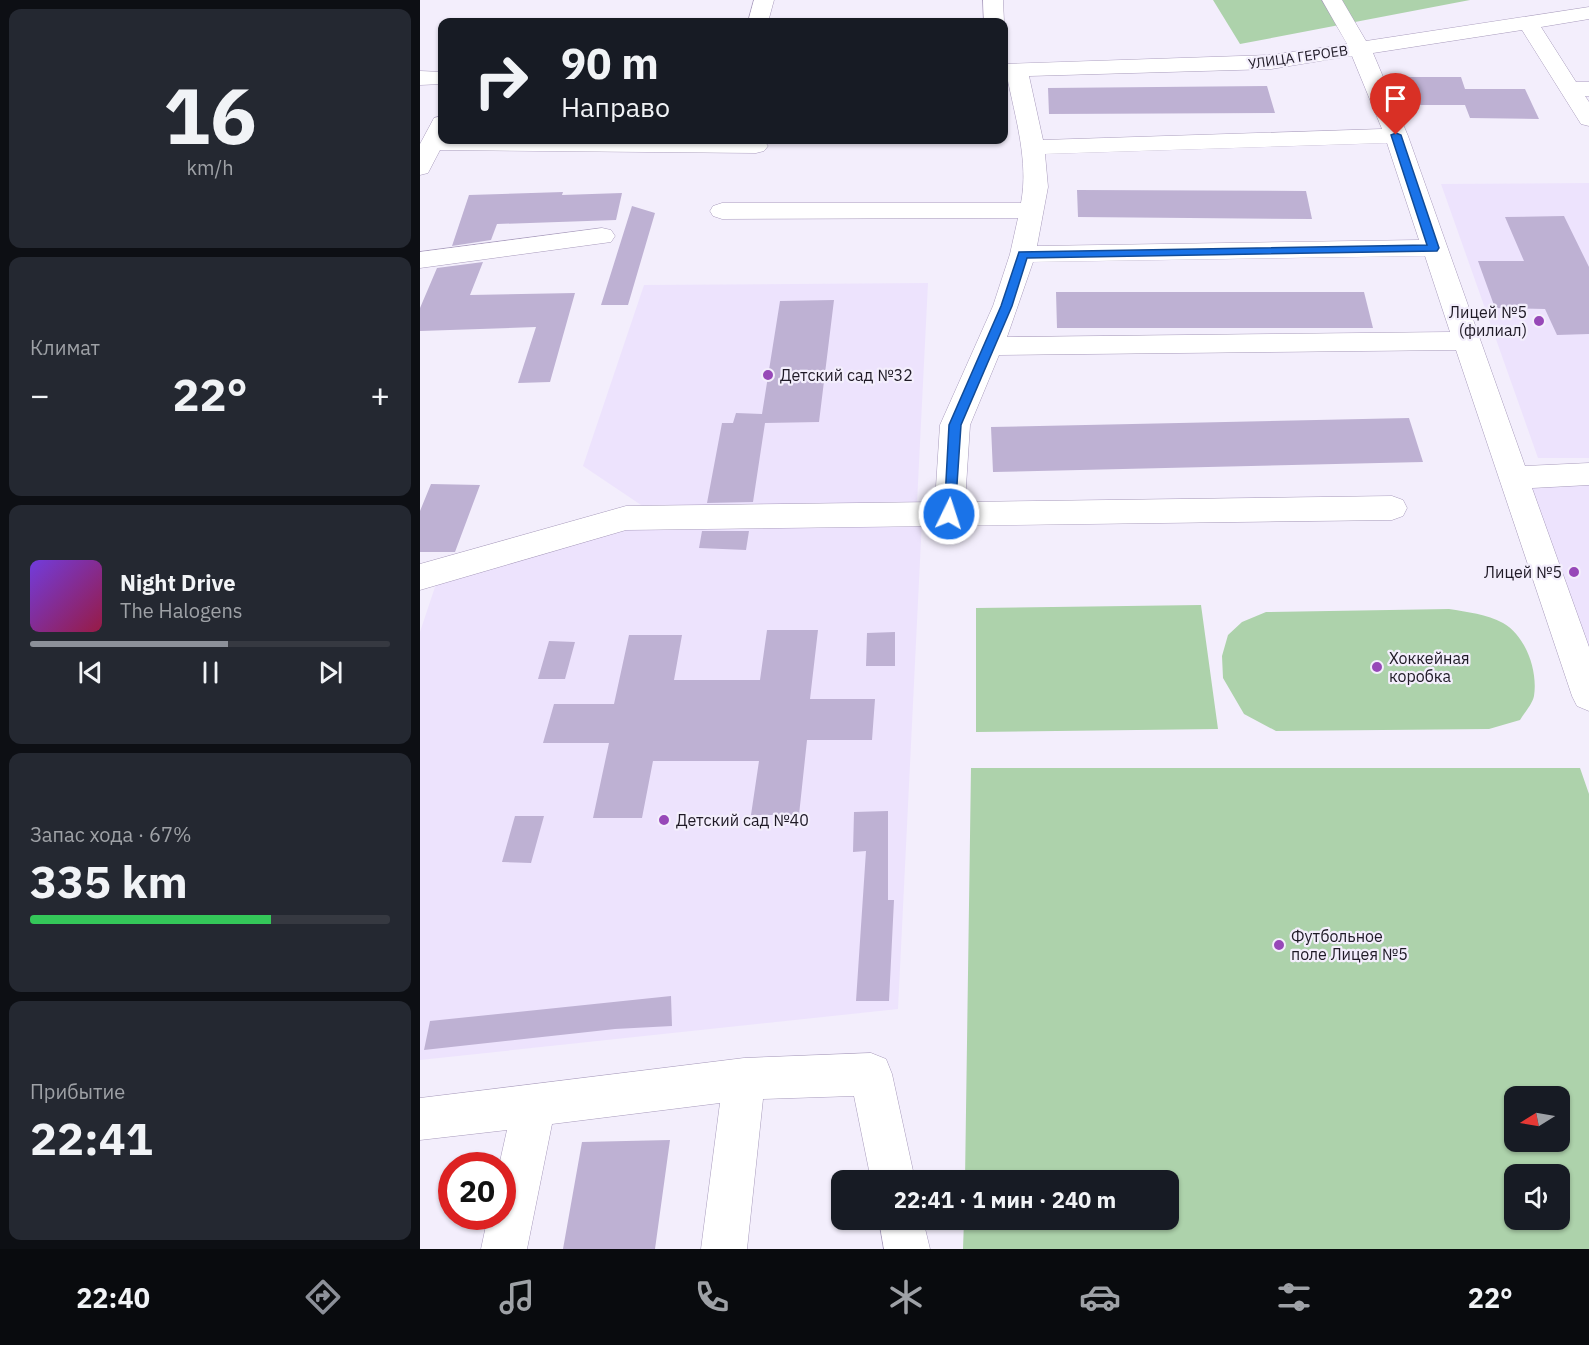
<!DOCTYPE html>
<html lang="ru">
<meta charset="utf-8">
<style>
body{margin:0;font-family:"IBM Plex Sans",sans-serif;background:#242831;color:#f1f3f6;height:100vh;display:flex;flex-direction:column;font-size:22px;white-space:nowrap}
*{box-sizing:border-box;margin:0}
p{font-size:20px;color:#9ea1a6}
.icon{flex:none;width:33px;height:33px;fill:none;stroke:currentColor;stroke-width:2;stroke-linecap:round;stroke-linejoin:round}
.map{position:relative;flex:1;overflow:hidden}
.panel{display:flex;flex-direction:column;gap:9px;padding:9px;background:#0d0f14;width:420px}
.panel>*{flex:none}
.hud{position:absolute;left:18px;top:18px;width:570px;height:126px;border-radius:12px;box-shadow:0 2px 4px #0004;background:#171b24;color:#f1f3f6;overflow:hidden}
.needle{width:39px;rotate:259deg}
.fabs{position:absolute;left:1084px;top:1086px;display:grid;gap:12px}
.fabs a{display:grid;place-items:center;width:66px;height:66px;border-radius:12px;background:#171b24;box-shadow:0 2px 4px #0004;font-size:30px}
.speed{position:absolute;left:18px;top:1152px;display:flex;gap:12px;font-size:30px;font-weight:700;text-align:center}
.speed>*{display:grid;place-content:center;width:78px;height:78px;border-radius:50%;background:#171b24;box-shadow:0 2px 4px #0004;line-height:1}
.speed .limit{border:9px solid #d22;background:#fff;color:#111}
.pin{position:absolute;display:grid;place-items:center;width:51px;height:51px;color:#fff;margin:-62px -26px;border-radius:50% 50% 50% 0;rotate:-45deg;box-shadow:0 0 6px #0007}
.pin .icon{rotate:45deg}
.me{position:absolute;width:66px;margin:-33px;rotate:4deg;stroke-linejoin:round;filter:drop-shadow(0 0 4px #0008)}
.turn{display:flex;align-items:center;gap:21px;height:126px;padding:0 24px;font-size:27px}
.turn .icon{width:78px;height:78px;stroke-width:2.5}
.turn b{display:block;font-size:42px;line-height:51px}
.big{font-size:45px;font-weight:700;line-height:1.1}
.panel .tile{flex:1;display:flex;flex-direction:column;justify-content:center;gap:9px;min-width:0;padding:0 21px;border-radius:12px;background:#242831}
.panel .dial{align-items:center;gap:0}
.dial b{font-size:78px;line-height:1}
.song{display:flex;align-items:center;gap:18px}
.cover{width:72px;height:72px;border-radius:9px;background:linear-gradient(135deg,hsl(260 70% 55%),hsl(340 70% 35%))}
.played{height:6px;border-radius:3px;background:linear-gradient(90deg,#8c9099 55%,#363941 55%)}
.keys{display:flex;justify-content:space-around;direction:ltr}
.heat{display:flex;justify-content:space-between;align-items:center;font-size:33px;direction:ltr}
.charge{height:9px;border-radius:4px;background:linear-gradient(90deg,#34c759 67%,#363941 0)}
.trip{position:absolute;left:411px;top:1170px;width:348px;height:60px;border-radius:12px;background:#171b24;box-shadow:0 2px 4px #0004;font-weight:700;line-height:60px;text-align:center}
.menu{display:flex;height:96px;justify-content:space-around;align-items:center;background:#090b0e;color:#9ea1a6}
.menu .icon{width:42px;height:42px}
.menu .selected{color:#8c9099}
.menu b{font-size:27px;color:#f1f3f6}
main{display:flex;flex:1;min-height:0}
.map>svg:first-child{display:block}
.built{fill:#ede3fd}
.green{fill:#add2ab;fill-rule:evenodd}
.building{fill:#beb1d3}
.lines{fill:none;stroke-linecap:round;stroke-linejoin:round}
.minor-casing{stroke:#a89bbc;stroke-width:1}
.minor{fill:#fff;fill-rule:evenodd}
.route{fill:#1a73e8;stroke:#114b97;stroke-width:1.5}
.poi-dot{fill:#9748b8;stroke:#f3eefc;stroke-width:2}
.labels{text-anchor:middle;stroke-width:4.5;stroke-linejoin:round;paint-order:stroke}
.far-street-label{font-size:14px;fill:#1f1a26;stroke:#f3eefc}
.poi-label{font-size:16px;fill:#1f1a26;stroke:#f3eefc;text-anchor:start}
</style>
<main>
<section class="panel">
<div class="tile dial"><b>16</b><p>km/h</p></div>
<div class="tile"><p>Климат</p>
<div class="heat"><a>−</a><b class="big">22°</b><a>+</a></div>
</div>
<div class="tile">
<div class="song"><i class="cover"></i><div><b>Night Drive</b><p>The Halogens</p></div></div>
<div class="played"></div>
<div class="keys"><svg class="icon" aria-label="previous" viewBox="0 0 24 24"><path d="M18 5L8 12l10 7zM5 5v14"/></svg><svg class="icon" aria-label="pause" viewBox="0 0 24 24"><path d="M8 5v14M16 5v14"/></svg><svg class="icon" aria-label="next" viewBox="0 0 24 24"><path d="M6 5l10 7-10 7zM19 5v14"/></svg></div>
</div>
<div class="tile"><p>Запас хода · 67%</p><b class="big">335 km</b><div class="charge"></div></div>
<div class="tile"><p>Прибытие</p><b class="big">22:41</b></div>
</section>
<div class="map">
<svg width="1169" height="1249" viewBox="0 0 1169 1249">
<rect width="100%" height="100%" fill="#f3eefc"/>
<path class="built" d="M1169,183V458H1118L1021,184Z
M508,283L497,503L230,511L163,466L224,285Z
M1108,485H1169V659Z
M502,520L478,1009L0,1060V632L16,584L213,528Z"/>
<path class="green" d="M793,0H1050L820,44Z
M781,605L798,729L556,732V608Z
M1029,609C1047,612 1067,614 1083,623C1106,636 1118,671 1114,696C1112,705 1104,713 1100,720L1069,729L856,731L824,714L803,678L802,656L808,635L822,622L846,612Z
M551,768H1160L1169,794V1249H543L544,1220H748V1180H545ZM1095,1096H1140V1142H1095ZM1095,1174H1140V1220H1095Z"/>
<path class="building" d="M985,77H1041L1045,89H1105L1119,119L1050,118L1045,105H995Z
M847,86L855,113L629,114L628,88Z
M657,190L886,191L892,219L658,217Z
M143,192L142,195L202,193L196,220L77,224L71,240L32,246L49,195Z
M212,206L235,213L208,305H181Z
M1144,216L1169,267V334L1137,335L1125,309L1075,308L1058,261H1104L1085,217Z
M63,262L50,295L155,293L130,382L98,383L116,327L0,331V308L17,268Z
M636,292H944L953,328H637Z
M414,300L399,422L345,423L333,502L287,503L302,423H313L316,413L342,414L360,301Z
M989,418L1003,462L573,472L571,427Z
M11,484L60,485L35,552H0V511Z
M282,531H329L326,550L279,548Z
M347,630H398L390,699H455L452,740H387L379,815H331L339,761H233L222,818H173L189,743H123L134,704H194L209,635H262L254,680H340Z
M475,632V666H446L447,633Z
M129,641L155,642L145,679H118Z
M468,811V900H474L469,1001H436L446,851L433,852L434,812Z
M95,816H124L111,863L82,862Z
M251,996L252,1026L195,1029L4,1050L10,1021Z
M250,1140L235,1249H143L162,1142Z"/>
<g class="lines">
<g class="minor-casing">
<path id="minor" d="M334,0H354L348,22H328Z
M563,0H583L584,22V23L564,22Z
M902,0H922L946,41L1169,7V19L1121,27L1156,82H1169V96H1165L1169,102V126L1161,124L1102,30L953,53L988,136L1105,466L1169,463V485L1112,488L1169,647V711L1157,706L1152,696L1036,350L579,355L550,425L545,502L972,496L983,500L987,508L983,516L972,520L206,530L0,590V564L206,506L515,502L520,425L573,306L590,254L598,218L302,219L293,216L290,211L293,206L302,203H601C609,161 595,117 587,76H584V64L851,55L927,44ZM932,56L962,129L623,140L609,76L851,69ZM967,143L999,240L617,246L628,187L625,154ZM1005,256L1030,332L587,337L613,262Z
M0,71L22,72V84L0,85Z
M22,116V140H338L344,141L348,146L344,151L336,153L20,150L8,173L0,175V144L14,118Z
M182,228L191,230L195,236L191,242L0,268V252Z
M451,1053L466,1059L472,1074L495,1180H451L434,1096L343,1099L327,1249H281L300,1103L132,1124L107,1249H61L68,1216H82V1166H79L87,1130L0,1140V1098L324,1058Z
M459,1220H503L510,1249H464Z"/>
</g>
<use href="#minor" class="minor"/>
</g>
<path class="route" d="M976,133L981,135L1019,248L1017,251L607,258L592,306L541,425L535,514L529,519L524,518L529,425L581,306L599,252L1007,245L971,135Z"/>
<g class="poi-dot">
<circle cx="1119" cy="321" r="6"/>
<circle cx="348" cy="375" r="6"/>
<circle cx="1154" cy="572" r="6"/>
<circle cx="957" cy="667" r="6"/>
<circle cx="244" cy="820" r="6"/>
<circle cx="859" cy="945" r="6"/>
</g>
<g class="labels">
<g class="far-street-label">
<text transform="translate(878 57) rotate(-8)" y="5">УЛИЦА ГЕРОЕВ</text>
</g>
<g class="poi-label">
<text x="1107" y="318" text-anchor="end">Лицей №5<tspan x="1107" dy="18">(филиал)</tspan></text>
<text x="360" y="381">Детский сад №32</text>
<text x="1142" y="578" text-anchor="end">Лицей №5</text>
<text x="969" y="664">Хоккейная<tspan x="969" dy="18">коробка</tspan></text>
<text x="256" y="826">Детский сад №40</text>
<text x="871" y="942">Футбольное<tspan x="871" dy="18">поле Лицея №5</tspan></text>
</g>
</g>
</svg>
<div class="fabs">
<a><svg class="needle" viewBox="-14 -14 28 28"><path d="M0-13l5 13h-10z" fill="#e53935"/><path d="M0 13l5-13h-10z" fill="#9ea1a6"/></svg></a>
<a><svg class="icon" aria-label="sound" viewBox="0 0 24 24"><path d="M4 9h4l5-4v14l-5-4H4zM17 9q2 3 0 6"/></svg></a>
</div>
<div class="speed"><div class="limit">20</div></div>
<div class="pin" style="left:976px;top:135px;background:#d93025"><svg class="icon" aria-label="arrive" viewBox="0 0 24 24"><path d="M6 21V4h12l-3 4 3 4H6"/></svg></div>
<svg class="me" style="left:529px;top:514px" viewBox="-20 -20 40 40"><circle r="17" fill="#1a73e8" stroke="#fff" stroke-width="3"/><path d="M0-11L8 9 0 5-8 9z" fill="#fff"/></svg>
<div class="trip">22:41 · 1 мин · 240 m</div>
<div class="hud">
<div class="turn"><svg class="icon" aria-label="right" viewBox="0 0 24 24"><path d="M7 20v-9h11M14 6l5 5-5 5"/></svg><div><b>90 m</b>Направо</div></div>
</div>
</div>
</main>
<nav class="menu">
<b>22:40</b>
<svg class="icon selected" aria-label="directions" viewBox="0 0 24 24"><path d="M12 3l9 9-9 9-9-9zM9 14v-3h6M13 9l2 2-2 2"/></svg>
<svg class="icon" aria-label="music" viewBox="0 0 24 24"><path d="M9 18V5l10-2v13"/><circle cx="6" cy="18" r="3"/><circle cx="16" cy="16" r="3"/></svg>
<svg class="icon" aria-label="phone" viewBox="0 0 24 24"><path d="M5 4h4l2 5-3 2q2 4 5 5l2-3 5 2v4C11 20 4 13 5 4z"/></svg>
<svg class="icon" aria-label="climate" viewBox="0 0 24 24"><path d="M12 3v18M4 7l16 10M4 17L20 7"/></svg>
<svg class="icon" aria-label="car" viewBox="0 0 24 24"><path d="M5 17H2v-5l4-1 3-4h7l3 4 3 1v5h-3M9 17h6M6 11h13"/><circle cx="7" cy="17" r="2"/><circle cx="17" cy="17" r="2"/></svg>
<svg class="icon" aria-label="filters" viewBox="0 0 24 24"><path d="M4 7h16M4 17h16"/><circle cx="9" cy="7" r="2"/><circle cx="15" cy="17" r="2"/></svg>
<b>22°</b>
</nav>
